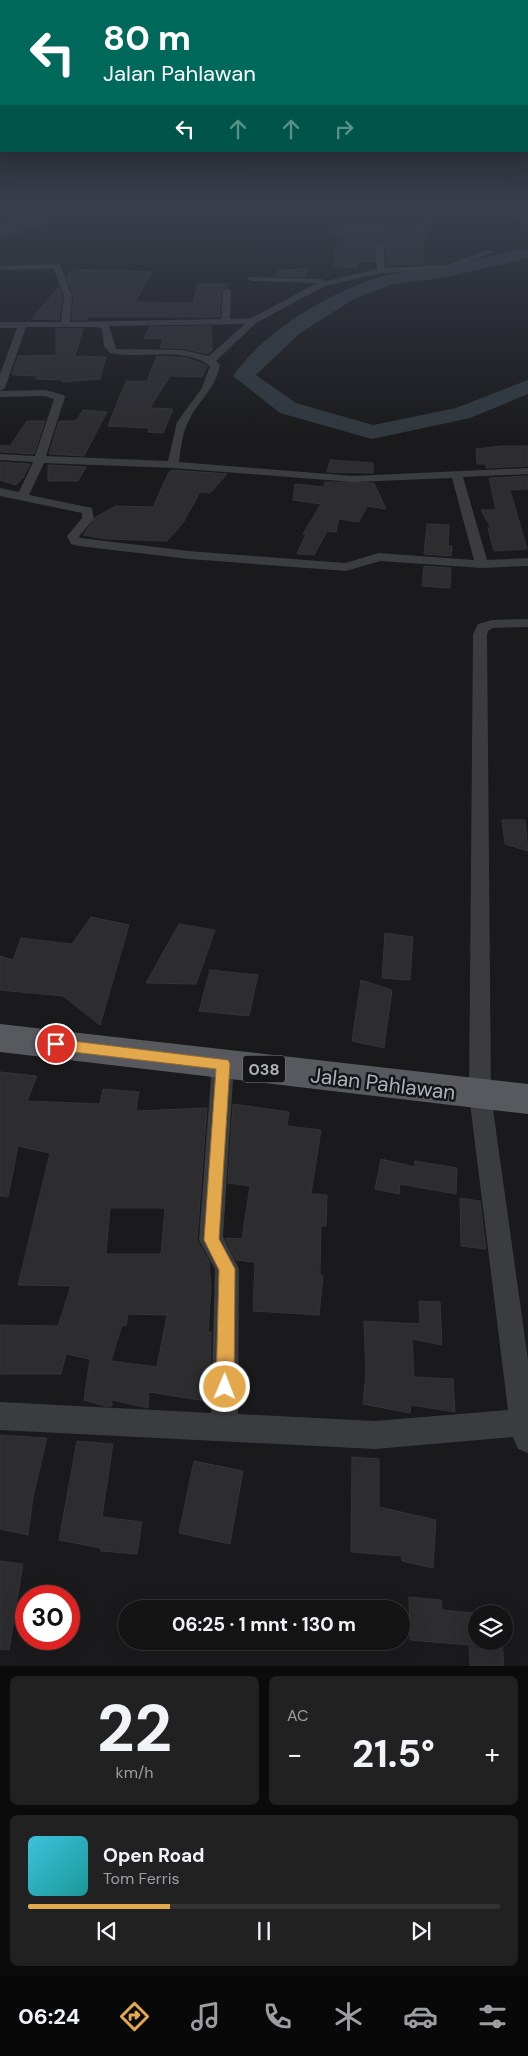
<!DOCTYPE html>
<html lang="id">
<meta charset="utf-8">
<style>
body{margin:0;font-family:"DM Sans",sans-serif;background:#212122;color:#f1f3f6;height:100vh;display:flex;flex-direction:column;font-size:19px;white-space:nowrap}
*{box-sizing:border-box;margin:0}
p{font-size:16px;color:#9d9ea0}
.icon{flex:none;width:28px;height:28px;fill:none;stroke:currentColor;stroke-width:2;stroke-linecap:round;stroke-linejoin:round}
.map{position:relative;height:1666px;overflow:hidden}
.side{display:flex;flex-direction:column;gap:10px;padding:10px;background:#0b0b0c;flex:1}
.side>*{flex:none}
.hud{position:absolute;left:0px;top:0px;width:529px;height:152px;box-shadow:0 5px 20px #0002,0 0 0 1px #333334;background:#00695c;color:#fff;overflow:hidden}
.buttons{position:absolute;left:468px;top:1605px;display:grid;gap:10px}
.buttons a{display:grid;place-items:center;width:45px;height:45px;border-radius:50%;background:#141415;box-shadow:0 5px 20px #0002,0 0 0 1px #333334;font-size:25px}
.speed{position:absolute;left:15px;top:1585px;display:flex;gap:10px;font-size:25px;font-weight:700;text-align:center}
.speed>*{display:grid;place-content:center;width:65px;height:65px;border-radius:50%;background:#141415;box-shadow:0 5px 20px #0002,0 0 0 1px #333334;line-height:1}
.speed .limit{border:8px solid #d22;background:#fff;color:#111}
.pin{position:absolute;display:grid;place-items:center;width:42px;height:42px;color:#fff;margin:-21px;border:2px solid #fff;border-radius:50%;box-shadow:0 1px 5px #0007}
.me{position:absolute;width:55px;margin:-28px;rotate:1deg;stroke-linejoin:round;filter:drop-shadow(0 0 4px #0008)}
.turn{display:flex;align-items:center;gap:18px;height:105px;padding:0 20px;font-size:22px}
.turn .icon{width:65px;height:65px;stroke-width:2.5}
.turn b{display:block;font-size:35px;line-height:42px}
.lanes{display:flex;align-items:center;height:48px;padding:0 20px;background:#0003;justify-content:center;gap:25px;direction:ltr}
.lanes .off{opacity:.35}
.big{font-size:38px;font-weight:700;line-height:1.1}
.side .widget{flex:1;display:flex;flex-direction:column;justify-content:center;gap:8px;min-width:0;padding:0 18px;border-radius:8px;background:#212122}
.side .dial{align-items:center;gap:0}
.dial b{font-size:65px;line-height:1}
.song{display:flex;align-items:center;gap:15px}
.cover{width:60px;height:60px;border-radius:8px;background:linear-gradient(135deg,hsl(190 70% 55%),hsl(180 70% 35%))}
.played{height:5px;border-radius:2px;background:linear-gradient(90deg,#e3a84b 30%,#333334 30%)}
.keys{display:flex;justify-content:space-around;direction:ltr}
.heat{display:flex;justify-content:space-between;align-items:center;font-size:28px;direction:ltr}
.side .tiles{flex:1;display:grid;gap:10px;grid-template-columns:1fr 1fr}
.widget:last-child{grid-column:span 2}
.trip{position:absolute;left:118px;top:1600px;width:292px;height:50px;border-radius:25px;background:#141415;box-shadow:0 5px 20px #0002,0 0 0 1px #333334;font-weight:700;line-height:50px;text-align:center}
.dock{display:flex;height:80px;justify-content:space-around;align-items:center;background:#080808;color:#9d9ea0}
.dock .icon{width:35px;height:35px}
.dock .on{color:#e3a84b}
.dock b{font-size:22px;color:#f1f3f6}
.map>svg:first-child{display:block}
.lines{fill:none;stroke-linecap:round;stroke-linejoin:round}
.river{fill:#31393f;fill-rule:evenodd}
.building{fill:#2d2d30;stroke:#343438;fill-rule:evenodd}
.minor{fill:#3b3c40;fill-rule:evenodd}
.primary{fill:#57595f;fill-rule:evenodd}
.route{fill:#e3a84b;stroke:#946d31}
.labels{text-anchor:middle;stroke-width:5;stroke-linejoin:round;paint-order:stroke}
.shield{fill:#151517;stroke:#7f8389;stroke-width:1}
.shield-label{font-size:16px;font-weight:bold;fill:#adb2ba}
.near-street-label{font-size:21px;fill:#adb2ba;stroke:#151517}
</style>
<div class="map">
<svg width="528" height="1666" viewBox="0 0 528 1666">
<rect width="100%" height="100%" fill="#1a1a1c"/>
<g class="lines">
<path class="river" d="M487,208H516L528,214V226L508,216L489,211Z
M528,248V258L442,278L393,284L354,299L299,334L256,375L296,403L373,425L456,408L528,380V394L470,418L372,439L280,413L233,376C264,331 331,291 383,276C402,271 423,271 443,267C471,262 499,253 528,248Z"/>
</g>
<path class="building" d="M433,213L423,249V264L388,265L385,244L378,240L373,244L375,262L358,261L357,268L334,267L336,244L343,238L331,234L348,222L360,223L363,221L411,228Z
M9,216L56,219L0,239V224Z
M73,269L152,272L135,302L193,303L198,284H227V286L221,291L219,317H87L86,320H72L74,296L67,277Z
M308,269L305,277L275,276L278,270Z
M59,287L62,296L59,320L31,319Z
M211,326L212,350L208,354L182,348H160L163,339L144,338L150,327Z
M56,329H83L75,356L106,357L100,379L62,382L63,380L35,379L38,376L12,375L18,356L56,355Z
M157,356L187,358L207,366L202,377L170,376L150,408L173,409L163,433L148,432L149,428L108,426L126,381H147Z
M83,410L107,412L84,456L49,454L59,421H76Z
M27,421H45L34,454L0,452V445L10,446Z
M502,446H528V466L486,468V464H477L476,449Z
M330,460L373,463V473L327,472Z
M0,462L30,464L23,478L16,485L0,480Z
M48,465L86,467L78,481H48Z
M173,470L227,474L210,493L200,492L183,523L167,541L107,539L83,535L96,517L115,506L153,507L169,472Z
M528,476V489L510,490L527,549L494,551L488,528H491L481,510H496L489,478Z
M325,482L374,483L386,509L367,506L359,522L339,519L336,532L327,531L314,555L297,554L306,534H303L321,504L293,500L295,484L324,487Z
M427,524L449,525L448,546H452L451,556L424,554Z
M424,566L451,568L450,588L422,586Z
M502,820H525L528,851L505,844Z
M91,917L129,925L100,1025L63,996L0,990V956L13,960L21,938L72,944Z
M179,924L215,930L196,984L146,983Z
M385,933L413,937L410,980L382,978Z
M210,970L258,975L249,1016L199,1011Z
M361,980L392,990L384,1048L352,1041Z
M0,1072L37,1076L27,1101L100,1104L103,1089L139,1092L136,1111L207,1108L197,1240L209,1261L211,1289L208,1332H211L210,1377L206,1401L149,1392L148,1408L112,1400V1406H105L84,1400L90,1359L66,1354L61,1374H0V1325L58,1326L71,1286L18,1285L50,1153L18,1146L8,1197L0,1196ZM110,1208H165L161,1254H106ZM128,1314L167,1315L157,1367L111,1361L122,1325L126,1326Z
M233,1104L289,1112L287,1126L321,1130L311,1194L327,1195L326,1226H321L320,1275L323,1276L319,1315L253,1311L255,1262L236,1260L225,1238L242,1239L250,1186L228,1183Z
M381,1159L415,1167V1161L457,1168L456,1194L400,1184L399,1194L375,1189Z
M460,1198L480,1201L486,1249L461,1246Z
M419,1301L440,1302L442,1345L412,1339L414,1377L453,1379L455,1412L411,1405L410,1413L363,1404L366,1372L364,1321L420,1324Z
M0,1435L47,1438L33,1497L28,1535L0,1529Z
M77,1441L113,1444L102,1517L142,1522L137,1554L101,1551V1548L59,1540Z
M352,1457L379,1459V1507L436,1520L433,1568L402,1561V1556L351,1552Z
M194,1461L243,1471L230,1544L179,1533Z
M0,1561L23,1564L9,1650L0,1649Z
M409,1597L441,1600L442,1610L485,1614H476V1641H502L504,1666H470L469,1645L410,1640Z"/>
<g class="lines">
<path class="minor" d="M379,242L383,244L385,268L448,265L487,250L494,252L449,269L381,273L325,286L256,323L216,361L220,365C216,388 199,400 189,420C182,433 181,448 179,462L353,476L528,468V474L463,477L487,560L528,558V566L482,568L380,561L346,571L189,559L79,546L71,544L67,536L82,518V513L0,496V488L19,492L33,462L0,460V454L35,456L54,399L45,396L0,397V374L17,328H0V322H61L64,296L54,269L0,270V266L60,264L72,296L70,322L221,319L223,291L227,288L231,291L230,319L251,318L317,283L252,281L248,279L249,277L322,279L326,281L377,269L375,244ZM245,324L209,356L182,350L116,349L109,326ZM26,327H96L102,329L104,346L110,353C141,360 183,345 210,366L202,388L177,422L168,461L46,456L65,397L64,395L45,390L0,391L5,388ZM44,463L173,468L353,482L452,478L474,560L379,553L345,563L189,551L80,538L79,536L94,519L92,508L29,495Z
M528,619V627L493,628L489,630L487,634L491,1095L528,1360V1453L518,1449L513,1437L375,1449L0,1430V1402L211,1413L215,1269L199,1240L212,1064L215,1058L223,1055L231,1058L234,1064L223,1237L239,1269L238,1414L375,1421L508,1410L469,1095L473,634L478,624L492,620Z"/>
<path class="primary" d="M0,1024L528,1084V1114L0,1052Z"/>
</g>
<linearGradient id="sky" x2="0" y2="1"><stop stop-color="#0e0e0f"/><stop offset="0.47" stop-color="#383e4b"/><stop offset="1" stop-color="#383e4b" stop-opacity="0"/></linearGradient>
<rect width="528" height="441" fill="url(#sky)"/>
<path class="route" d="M56,1039L228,1060L230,1064L219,1239L235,1269L234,1387L231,1393L225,1396L219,1393L216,1387L219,1270L204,1240L216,1069L56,1050L51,1048L49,1044L51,1040Z"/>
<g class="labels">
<rect class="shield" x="243" y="1055.5" width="42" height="27" rx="4"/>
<g class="shield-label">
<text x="264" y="1075">038</text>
</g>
<g class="near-street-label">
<text transform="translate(383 1084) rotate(7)" y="7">Jalan Pahlawan</text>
</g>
</g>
</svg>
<div class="buttons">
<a><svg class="icon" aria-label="layers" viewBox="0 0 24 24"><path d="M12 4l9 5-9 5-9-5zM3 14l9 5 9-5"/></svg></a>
</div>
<div class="speed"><div class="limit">30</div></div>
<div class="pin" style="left:56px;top:1044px;background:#d93025"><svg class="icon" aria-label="arrive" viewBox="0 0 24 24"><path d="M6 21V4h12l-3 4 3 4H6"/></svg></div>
<svg class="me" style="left:225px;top:1387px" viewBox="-20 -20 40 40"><circle r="17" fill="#e3a84b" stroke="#fff" stroke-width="3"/><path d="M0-11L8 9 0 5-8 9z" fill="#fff"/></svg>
<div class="trip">06:25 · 1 mnt · 130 m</div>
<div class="hud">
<div class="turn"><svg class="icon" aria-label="left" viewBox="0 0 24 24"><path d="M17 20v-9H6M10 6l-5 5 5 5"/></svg><div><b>80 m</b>Jalan Pahlawan</div></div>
<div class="lanes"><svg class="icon" aria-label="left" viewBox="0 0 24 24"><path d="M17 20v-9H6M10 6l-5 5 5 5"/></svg><svg class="icon off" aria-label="ahead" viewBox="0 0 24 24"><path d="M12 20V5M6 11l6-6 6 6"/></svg><svg class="icon off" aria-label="ahead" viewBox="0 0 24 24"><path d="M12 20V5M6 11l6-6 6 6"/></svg><svg class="icon off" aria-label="right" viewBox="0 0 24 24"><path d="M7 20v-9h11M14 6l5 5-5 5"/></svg></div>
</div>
</div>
<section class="side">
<div class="tiles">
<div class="widget dial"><b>22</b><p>km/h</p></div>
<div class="widget"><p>AC</p>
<div class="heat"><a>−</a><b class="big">21.5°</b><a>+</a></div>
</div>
<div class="widget">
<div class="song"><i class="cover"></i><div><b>Open Road</b><p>Tom Ferris</p></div></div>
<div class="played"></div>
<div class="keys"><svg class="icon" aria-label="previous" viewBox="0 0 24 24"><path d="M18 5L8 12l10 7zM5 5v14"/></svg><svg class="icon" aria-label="pause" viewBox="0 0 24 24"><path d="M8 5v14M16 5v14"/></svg><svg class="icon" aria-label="next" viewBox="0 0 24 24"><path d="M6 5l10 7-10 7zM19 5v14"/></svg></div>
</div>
</div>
</section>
<nav class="dock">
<b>06:24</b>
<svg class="icon on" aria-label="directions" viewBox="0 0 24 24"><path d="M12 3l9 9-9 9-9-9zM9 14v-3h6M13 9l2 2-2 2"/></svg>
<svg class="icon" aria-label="music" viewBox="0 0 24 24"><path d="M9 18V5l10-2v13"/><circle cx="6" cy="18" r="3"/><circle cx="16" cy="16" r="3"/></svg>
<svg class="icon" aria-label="phone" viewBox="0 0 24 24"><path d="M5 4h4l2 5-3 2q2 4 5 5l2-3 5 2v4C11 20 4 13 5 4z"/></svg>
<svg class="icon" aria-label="climate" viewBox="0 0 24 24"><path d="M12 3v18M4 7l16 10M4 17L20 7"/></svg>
<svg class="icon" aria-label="car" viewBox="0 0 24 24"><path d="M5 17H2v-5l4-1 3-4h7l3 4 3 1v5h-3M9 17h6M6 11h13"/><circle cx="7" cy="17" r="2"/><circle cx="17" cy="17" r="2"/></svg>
<svg class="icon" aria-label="filters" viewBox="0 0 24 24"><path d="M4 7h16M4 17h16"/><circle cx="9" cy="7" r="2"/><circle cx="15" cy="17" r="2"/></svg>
</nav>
